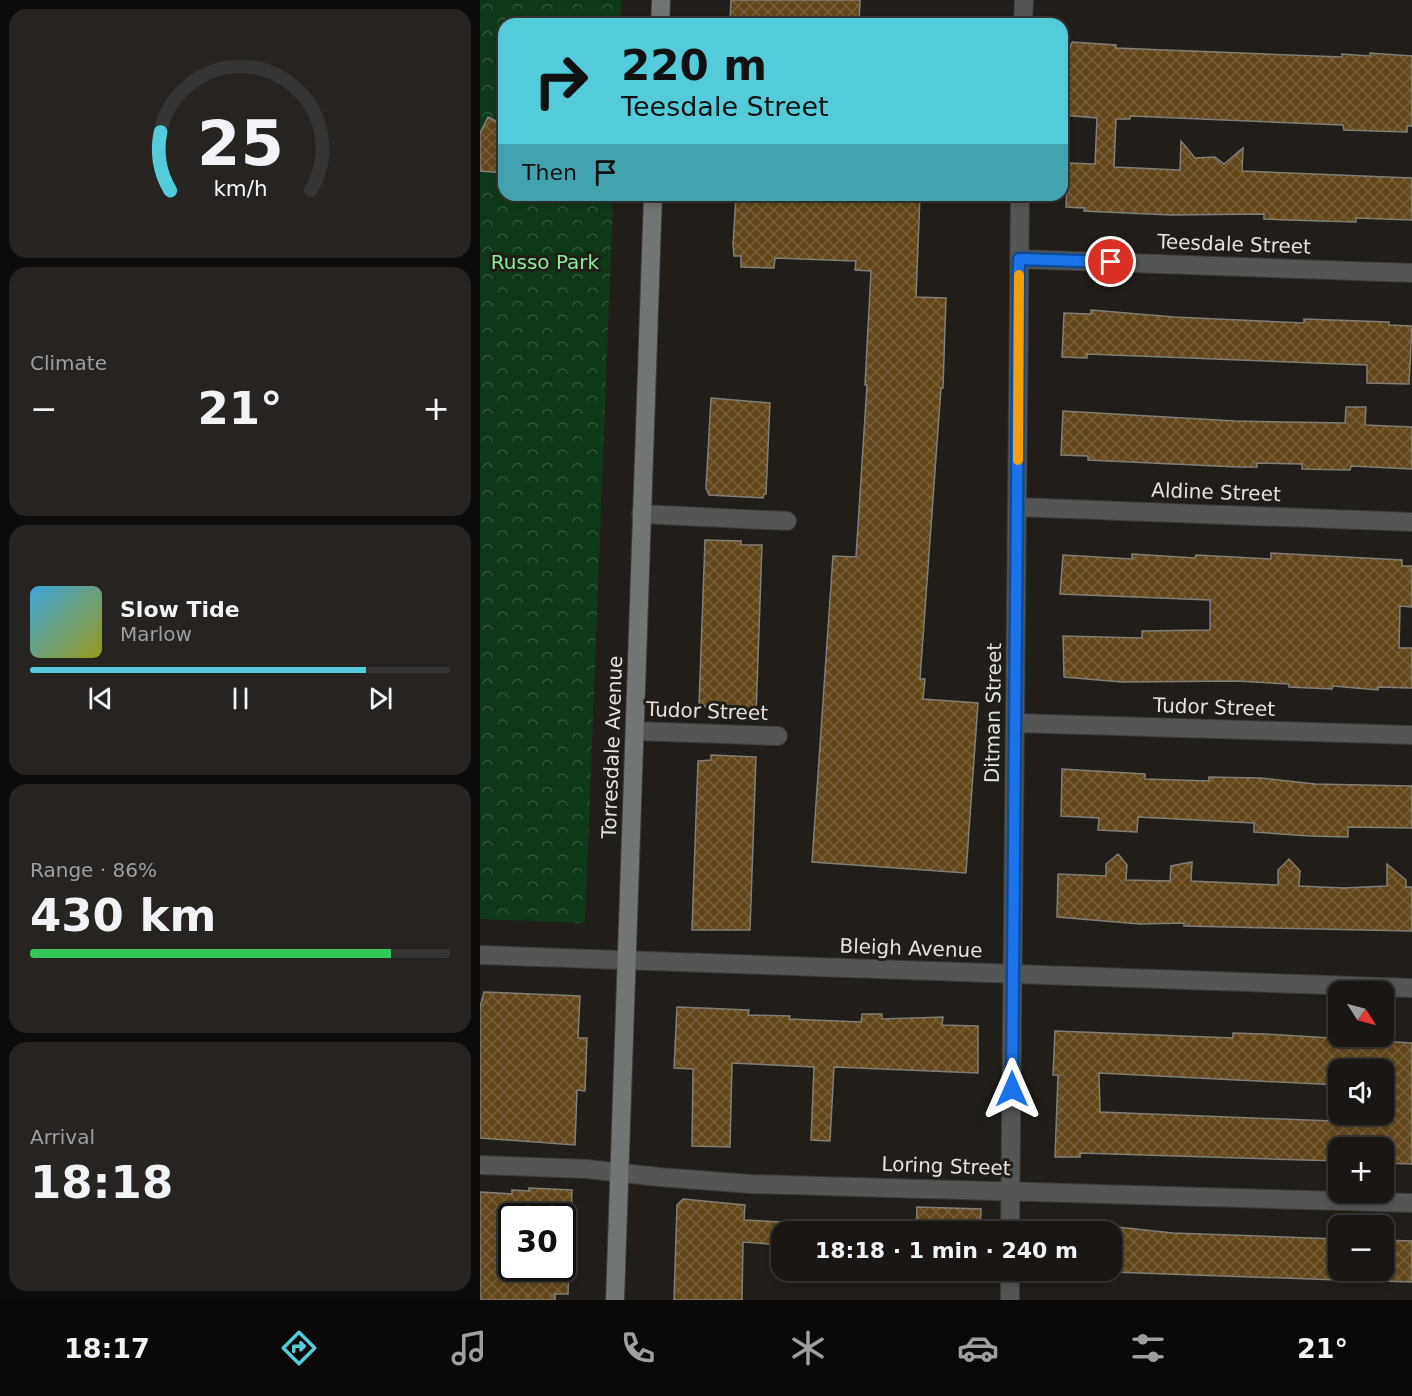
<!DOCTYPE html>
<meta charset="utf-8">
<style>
body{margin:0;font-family:"DejaVu Sans",sans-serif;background:#262321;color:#f1f3f6;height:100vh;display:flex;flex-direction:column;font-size:22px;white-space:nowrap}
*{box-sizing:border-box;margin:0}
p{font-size:20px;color:#9f9fa0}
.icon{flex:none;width:33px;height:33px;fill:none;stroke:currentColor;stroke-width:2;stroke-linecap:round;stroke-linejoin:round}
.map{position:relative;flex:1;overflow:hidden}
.sheet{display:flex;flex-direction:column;gap:9px;padding:9px;background:#0e0c0a;width:480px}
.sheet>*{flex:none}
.banner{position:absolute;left:18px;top:18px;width:570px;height:183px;border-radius:18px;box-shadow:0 3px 9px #0003,0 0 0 2px #373533;background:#53cbdb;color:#111;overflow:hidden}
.needle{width:39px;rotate:126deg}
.fabs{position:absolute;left:848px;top:981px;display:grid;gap:12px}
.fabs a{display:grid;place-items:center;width:66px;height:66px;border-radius:12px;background:#191613;box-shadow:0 3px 9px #0003,0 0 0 2px #373533;font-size:30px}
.speed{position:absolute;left:18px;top:1203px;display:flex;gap:12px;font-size:30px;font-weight:700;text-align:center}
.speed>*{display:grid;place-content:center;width:78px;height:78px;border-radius:50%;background:#191613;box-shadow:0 3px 9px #0003,0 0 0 2px #373533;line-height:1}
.speed .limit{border:3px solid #111;border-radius:9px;background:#fff;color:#111}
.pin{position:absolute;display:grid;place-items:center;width:51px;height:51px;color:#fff;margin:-26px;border:3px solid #fff;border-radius:50%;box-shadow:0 2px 6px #0007}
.me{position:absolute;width:66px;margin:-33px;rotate:0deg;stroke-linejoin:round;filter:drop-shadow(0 0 4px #0008)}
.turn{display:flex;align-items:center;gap:21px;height:126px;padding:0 24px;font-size:27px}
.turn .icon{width:78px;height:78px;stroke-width:2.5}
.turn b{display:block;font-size:42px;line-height:51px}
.then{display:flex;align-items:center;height:57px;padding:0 24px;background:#0003;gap:12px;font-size:22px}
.big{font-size:45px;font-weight:800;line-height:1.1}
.sheet .widget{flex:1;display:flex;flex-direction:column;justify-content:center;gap:9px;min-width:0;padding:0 21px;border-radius:18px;background:#262321}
.sheet .dial{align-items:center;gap:0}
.dial svg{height:156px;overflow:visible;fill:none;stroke:#373533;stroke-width:7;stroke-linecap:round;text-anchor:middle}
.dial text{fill:#f1f3f6;stroke:none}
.song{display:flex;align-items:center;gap:18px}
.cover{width:72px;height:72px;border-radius:9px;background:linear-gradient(135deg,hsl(200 70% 55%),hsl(60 70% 35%))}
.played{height:6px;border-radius:3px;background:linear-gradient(90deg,#53cbdb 80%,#373533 80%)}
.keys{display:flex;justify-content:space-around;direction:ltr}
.heat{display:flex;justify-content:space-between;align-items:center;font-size:33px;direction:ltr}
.charge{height:9px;border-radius:4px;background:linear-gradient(90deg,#34c759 86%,#373533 0)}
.trip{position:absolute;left:291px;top:1221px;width:351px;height:60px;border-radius:18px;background:#191613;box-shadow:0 3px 9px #0003,0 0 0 2px #373533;font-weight:800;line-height:60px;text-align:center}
.menu{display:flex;height:96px;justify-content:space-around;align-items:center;background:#0a0908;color:#9f9fa0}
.menu .icon{width:42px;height:42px}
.menu .selected{color:#53cbdb}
.menu b{font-size:27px;color:#f1f3f6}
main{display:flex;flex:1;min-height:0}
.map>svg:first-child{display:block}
.park{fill:url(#park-crowns)}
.building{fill:url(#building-cross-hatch);stroke:#817e78;stroke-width:1.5;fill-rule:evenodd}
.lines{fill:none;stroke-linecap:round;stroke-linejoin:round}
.street-casing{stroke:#3c3a35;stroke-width:20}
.secondary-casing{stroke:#3c3a35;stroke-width:20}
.street{stroke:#535654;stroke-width:18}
.secondary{stroke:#717573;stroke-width:18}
.route-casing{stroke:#114b97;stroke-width:15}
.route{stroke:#1a73e8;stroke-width:10}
.slow{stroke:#f59e0b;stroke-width:10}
.labels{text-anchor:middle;stroke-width:6;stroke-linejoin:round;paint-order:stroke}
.street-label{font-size:20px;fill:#e5e3e0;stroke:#211e19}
.park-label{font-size:20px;fill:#8ced9a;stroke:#211e19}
</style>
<main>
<section class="sheet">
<div class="widget dial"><svg viewBox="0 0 100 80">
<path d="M14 69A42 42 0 1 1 86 69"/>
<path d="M14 69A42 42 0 0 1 9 39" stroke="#53cbdb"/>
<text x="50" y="56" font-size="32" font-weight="700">25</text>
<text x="50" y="72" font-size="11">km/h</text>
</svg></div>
<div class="widget"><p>Climate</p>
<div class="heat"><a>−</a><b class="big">21°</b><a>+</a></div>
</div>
<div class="widget">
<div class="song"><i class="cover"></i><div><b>Slow Tide</b><p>Marlow</p></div></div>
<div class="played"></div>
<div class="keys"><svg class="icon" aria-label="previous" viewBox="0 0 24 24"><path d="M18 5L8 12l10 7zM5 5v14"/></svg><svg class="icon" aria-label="pause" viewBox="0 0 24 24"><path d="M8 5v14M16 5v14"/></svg><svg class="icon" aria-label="next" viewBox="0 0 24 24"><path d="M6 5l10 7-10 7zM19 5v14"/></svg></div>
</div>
<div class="widget"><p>Range · 86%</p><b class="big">430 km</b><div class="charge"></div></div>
<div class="widget"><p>Arrival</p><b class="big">18:18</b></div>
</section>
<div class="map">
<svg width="932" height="1300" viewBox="0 0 932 1300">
<defs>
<pattern id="park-crowns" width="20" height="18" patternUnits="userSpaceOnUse" patternTransform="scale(1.5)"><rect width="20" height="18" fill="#0e3918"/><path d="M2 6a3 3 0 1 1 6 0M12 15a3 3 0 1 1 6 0" fill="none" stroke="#315639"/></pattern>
<pattern id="building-cross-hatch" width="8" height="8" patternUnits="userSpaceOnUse" patternTransform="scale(1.5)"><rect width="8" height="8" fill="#61471a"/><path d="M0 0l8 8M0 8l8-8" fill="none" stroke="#78613b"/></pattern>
</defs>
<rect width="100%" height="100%" fill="#211e19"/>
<path class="park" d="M0,0H141L140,24H24V195H133L105,923L0,919Z"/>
<path class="building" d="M251,0H380L379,24H300V22L250,19Z
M592,42L636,45V48L862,57V54L890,56V53L932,56V126H927V132L864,130L863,125L650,116V119H636L634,167L700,170L701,141L715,158L735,157L744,164L763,148L762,171L932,178V220L876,218V222L808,220L784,219V214L691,215L604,211L605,208L586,207L588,163L615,164L617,118L582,115V51H589Z
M8,117L24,125V173L0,171V133Z
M256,195H440L436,297L466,298L463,388H461L440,679H445L443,699L498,703L486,873L332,862L353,556L376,557L387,385H385L391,271L375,270L376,261L295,258L294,268L261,267V256H254L253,245Z
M611,310L694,317L824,323V319L909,322V325L932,326L929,384L887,383V365L607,354V358L582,357L584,313L611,314Z
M231,398L290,403L286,494H284L283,498L229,495L226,488Z
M866,407H886L885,425L932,427V469L871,466L870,470L822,469V464L777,463V467H758L608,460V456L581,455L583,411L755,421L865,423Z
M225,540L261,541V545H282L276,715L232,713L228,707L219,706Z
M791,553L922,560V566H932V607L920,606L919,648H932V688L898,687V690L853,686L852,689L809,687V684L757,681L642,682L584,677L583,636L662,638V631L730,630V600L580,594L583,555L652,559V554L715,558L716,555L791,559Z
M231,755L276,757L270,930H212L218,761L231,760Z
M582,769L665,774V779L729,781V777L780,778L835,784L932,786V828L868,827V837L830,836L774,832V823L658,817L657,832L618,830L619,818L581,816Z
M638,854L647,865L646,880L690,881L691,866L712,862L711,881L798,885V870L809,859L820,871L819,886L864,888L907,886V864L926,880V887H932V931L704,926V923L660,924L577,917L578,874L626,876V864Z
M4,992L100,996L98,1038H107L105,1091L97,1090L95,1145L0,1138V1007Z
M197,1007L269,1010L268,1015L310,1016L309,1019L381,1022L382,1014H402V1019L463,1017L462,1025L498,1026V1073L354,1067L350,1141L331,1140L334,1067L252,1063L250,1147L212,1146L213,1069L194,1068Z
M575,1031L753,1038V1033L785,1034L932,1043V1164L903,1163V1148H858V1161L600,1153V1157H575L578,1075H573ZM858,1070H903V1123L620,1112L619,1073L858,1085Z
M49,1188L92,1190L91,1216H32V1268H89L88,1294H75V1300H0V1192L32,1194V1190L49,1191Z
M203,1199L265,1205L264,1220L302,1222V1245L263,1242L262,1300H194L197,1205Z
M437,1207L501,1209L500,1232H436Z
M637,1227L693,1233L858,1239V1280L632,1272V1229H637Z
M903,1240L932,1241V1282L903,1281Z"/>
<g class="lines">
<g class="street-casing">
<path id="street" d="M543,24L544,0
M539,259L932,273
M537,507L932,522
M161,514L307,521
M536,723L932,735
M155,731L298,736
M0,955L932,988
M0,1165L107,1169L179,1177L271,1184L932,1203
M530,1232L540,195
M530,1300V1270"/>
</g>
<g class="secondary-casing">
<path id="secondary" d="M180,24L181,0
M135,1300L173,195"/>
</g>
<use href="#street" class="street"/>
<use href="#secondary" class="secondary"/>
</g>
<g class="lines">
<g class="route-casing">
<path id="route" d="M532,1089L539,259L631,262"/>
</g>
<use href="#route" class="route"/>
<path class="slow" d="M538,460L539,275"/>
</g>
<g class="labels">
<g class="street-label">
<text transform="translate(754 244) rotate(2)" y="7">Teesdale Street</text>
<text transform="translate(736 492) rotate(2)" y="7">Aldine Street</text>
<text transform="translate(734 707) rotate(2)" y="7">Tudor Street</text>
<text transform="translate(227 711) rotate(2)" y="7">Tudor Street</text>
<text transform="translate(513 713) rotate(-89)" y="7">Ditman Street</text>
<text transform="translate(132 747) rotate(-88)" y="7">Torresdale Avenue</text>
<text transform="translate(431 948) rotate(2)" y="7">Bleigh Avenue</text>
<text transform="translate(466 1166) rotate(2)" y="7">Loring Street</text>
</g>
<g class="park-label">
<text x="65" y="269">Russo Park</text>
</g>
</g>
</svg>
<div class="fabs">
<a><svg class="needle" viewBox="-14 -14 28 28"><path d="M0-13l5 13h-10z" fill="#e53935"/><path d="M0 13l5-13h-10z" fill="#9f9fa0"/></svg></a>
<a><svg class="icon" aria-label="sound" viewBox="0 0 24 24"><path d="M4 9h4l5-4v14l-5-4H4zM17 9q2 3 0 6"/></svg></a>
<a>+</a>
<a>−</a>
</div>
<div class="speed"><div class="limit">30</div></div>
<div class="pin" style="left:631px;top:262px;background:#d93025"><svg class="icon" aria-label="arrive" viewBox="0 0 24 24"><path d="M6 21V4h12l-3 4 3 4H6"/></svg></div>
<svg class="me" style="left:532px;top:1089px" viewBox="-20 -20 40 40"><path d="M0-17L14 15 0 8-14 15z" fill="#1a73e8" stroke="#fff" stroke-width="4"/></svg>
<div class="trip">18:18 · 1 min · 240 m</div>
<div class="banner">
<div class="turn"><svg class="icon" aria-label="right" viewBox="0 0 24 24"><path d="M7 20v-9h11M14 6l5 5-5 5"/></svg><div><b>220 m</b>Teesdale Street</div></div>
<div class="then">Then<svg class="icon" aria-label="arrive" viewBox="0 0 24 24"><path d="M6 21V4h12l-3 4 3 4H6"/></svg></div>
</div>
</div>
</main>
<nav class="menu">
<b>18:17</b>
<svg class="icon selected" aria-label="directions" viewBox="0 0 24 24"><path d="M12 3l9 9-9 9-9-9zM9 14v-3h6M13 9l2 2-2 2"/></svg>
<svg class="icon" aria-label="music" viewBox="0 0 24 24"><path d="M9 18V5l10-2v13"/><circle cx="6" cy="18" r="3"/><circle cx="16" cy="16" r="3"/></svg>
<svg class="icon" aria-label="phone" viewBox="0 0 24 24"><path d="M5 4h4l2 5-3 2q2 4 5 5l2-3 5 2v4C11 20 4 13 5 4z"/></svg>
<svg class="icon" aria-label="climate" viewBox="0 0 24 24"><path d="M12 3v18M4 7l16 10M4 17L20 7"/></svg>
<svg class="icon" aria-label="car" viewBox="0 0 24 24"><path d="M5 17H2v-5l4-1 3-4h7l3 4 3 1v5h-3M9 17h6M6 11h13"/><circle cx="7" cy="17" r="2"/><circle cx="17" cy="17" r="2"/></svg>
<svg class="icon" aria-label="filters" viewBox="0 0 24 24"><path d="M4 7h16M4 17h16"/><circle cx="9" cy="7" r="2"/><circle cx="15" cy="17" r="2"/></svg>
<b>21°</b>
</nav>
